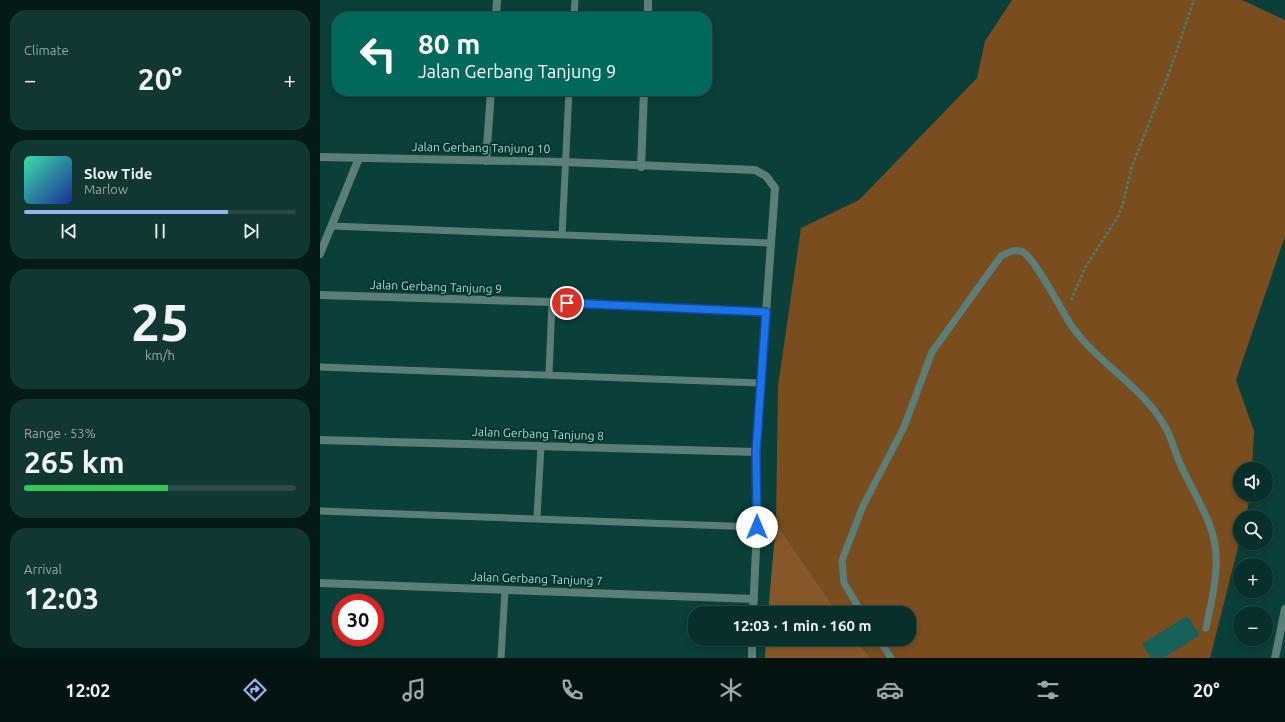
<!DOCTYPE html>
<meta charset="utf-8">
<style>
body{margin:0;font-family:Ubuntu,sans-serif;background:#113733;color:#f1f3f6;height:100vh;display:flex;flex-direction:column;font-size:15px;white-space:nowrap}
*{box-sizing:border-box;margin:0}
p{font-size:13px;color:#98a9a9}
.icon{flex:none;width:22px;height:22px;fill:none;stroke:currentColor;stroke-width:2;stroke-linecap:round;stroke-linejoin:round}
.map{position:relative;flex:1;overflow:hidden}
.side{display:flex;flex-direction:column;gap:10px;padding:10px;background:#041a18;width:320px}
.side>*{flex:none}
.banner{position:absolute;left:12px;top:12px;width:380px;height:84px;border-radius:16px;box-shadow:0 2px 6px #0003,0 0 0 1px #294a47;background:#00695c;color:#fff;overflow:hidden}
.tools{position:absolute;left:913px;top:462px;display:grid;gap:8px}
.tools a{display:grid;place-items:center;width:40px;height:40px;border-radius:50%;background:#082f2b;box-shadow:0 2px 6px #0003,0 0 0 1px #294a47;font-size:20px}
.speed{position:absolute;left:12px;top:594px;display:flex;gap:8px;font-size:20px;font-weight:700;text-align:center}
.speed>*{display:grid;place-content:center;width:52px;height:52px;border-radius:50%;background:#082f2b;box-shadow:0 2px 6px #0003,0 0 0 1px #294a47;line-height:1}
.speed .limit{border:6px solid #d22;background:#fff;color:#111}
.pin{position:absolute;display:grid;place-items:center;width:34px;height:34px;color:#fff;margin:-17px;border:2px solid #fff;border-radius:50%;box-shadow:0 1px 4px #0007}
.me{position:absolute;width:44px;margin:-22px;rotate:0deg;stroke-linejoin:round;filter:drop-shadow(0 0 3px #0008)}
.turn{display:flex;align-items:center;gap:14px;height:84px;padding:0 20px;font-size:18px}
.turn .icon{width:52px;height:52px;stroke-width:2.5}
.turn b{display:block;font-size:28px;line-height:34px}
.big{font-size:30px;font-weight:700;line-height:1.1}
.side .card{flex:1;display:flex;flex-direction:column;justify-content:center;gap:6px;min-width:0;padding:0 14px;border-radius:16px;background:#113733}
.side .dial{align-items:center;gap:0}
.dial b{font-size:52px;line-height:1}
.song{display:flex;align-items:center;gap:12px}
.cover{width:48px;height:48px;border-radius:6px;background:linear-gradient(135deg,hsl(160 70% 55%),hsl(230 70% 35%))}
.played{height:4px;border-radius:2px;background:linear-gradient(90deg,#95b2f1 75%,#294a47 75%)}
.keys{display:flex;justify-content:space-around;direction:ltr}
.heat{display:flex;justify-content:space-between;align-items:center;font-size:22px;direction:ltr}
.charge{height:6px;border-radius:3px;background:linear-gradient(90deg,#34c759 53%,#294a47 0)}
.trip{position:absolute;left:368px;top:606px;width:228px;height:40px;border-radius:16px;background:#082f2b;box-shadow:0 2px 6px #0003,0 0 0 1px #294a47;font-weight:700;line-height:40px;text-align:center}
.tab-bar{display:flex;height:64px;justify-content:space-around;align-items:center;background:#031311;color:#98a9a9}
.tab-bar .icon{width:28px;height:28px}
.tab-bar .active{color:#95b2f1}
.tab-bar b{font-size:18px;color:#f1f3f6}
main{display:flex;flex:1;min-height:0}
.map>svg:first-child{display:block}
.green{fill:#794d1d}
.forest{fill:#865829}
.building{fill:#166158}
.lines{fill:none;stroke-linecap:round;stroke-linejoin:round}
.path{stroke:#4c7c75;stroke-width:2.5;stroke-dasharray:3 2;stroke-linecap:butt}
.service{stroke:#5c7e79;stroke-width:7}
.minor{stroke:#5c7e79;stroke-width:8}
.route-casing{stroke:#114b97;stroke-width:10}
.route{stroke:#1a73e8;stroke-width:7}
.labels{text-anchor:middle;stroke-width:4;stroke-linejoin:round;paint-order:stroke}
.street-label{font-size:12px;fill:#b2dbd4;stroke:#00342f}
</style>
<main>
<section class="side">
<div class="card"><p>Climate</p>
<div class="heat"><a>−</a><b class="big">20°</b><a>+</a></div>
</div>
<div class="card">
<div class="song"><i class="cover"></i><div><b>Slow Tide</b><p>Marlow</p></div></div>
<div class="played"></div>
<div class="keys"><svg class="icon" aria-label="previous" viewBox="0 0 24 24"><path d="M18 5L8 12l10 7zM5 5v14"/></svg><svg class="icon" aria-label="pause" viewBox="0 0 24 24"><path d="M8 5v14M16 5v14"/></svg><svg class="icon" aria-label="next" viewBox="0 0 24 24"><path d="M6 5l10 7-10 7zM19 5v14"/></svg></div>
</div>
<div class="card dial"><b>25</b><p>km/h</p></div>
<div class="card"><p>Range · 53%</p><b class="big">265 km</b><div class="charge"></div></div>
<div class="card"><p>Arrival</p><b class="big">12:03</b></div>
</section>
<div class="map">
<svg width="965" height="658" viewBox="0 0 965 658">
<rect width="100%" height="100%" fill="#0b3f39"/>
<path class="green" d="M692,0H922L965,20V236L916,380L934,431L932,469H920V495H930L926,517H920V540L890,658H550L537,639H589V613H518L456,523L458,386L481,228L539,200L657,78L665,41Z"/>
<path class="forest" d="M456,523L518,613H448Z
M446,639H537L550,658H445Z"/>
<path class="building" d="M867,616L880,635L843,658H831L822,644Z"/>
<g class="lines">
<path class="path" d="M751,300L766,266L799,215L804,200L811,169L850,70L874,0"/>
<path class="service" d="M254,17L255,0
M12,226L451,243
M242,235L249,91
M0,367L441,383
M229,374L232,302
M0,511L437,527
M217,517L221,446
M542,613L524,583L522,560L543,506L584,427L612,352L681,256C688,253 695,248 703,252C716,260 741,310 751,325C777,363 821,385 844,425C851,436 854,449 859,461C869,485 885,508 892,532C902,563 892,598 886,628
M559,639L571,658
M181,658L185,590"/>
<path class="minor" d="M176,17L177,0
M328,17V0
M0,157L244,162L435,170L446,176L455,188L436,452L437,527L433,613
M166,161L171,91
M321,167L324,91
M0,254L39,158
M0,295L232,302L446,312
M0,440L436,452
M0,583L434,599
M432,658V639
M955,658L965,609"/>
</g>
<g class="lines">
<g class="route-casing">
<path id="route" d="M247,303L446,312L436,452L437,527"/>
</g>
<use href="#route" class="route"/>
</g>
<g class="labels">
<g class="street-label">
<text transform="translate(161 148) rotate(1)" y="4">Jalan Gerbang Tanjung 10</text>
<text transform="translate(116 287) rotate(2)" y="4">Jalan Gerbang Tanjung 9</text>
<text transform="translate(218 434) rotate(2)" y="4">Jalan Gerbang Tanjung 8</text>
<text transform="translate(217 579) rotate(2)" y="4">Jalan Gerbang Tanjung 7</text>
</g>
</g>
</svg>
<div class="tools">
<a><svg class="icon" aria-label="sound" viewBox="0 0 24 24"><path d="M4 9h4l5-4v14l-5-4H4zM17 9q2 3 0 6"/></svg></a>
<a><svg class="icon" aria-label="search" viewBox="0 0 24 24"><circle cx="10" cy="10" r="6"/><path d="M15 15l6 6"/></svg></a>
<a>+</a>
<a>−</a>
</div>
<div class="speed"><div class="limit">30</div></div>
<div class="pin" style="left:247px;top:303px;background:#d93025"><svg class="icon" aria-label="arrive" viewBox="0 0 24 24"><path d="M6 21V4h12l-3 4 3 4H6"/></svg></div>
<svg class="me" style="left:437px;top:527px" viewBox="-20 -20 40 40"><circle r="19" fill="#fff"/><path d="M0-13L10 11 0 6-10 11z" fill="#1a73e8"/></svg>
<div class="trip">12:03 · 1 min · 160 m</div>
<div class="banner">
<div class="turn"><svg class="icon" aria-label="left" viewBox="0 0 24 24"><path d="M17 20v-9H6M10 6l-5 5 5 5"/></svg><div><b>80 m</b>Jalan Gerbang Tanjung 9</div></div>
</div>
</div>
</main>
<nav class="tab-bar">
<b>12:02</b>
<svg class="icon active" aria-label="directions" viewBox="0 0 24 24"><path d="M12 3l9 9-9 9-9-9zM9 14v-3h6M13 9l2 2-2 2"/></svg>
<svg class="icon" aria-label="music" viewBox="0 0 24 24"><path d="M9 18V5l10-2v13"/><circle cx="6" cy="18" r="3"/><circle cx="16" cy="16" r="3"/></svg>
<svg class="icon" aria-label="phone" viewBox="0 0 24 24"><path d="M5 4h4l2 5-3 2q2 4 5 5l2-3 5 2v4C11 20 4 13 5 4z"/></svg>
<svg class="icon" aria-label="climate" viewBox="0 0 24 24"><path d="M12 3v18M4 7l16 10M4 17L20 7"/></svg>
<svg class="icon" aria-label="car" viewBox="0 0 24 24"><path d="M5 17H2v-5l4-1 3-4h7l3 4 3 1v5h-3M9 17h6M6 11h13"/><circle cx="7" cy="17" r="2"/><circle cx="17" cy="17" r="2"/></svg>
<svg class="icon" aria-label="filters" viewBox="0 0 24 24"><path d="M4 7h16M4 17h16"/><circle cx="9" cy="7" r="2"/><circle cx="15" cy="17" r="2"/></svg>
<b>20°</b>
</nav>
